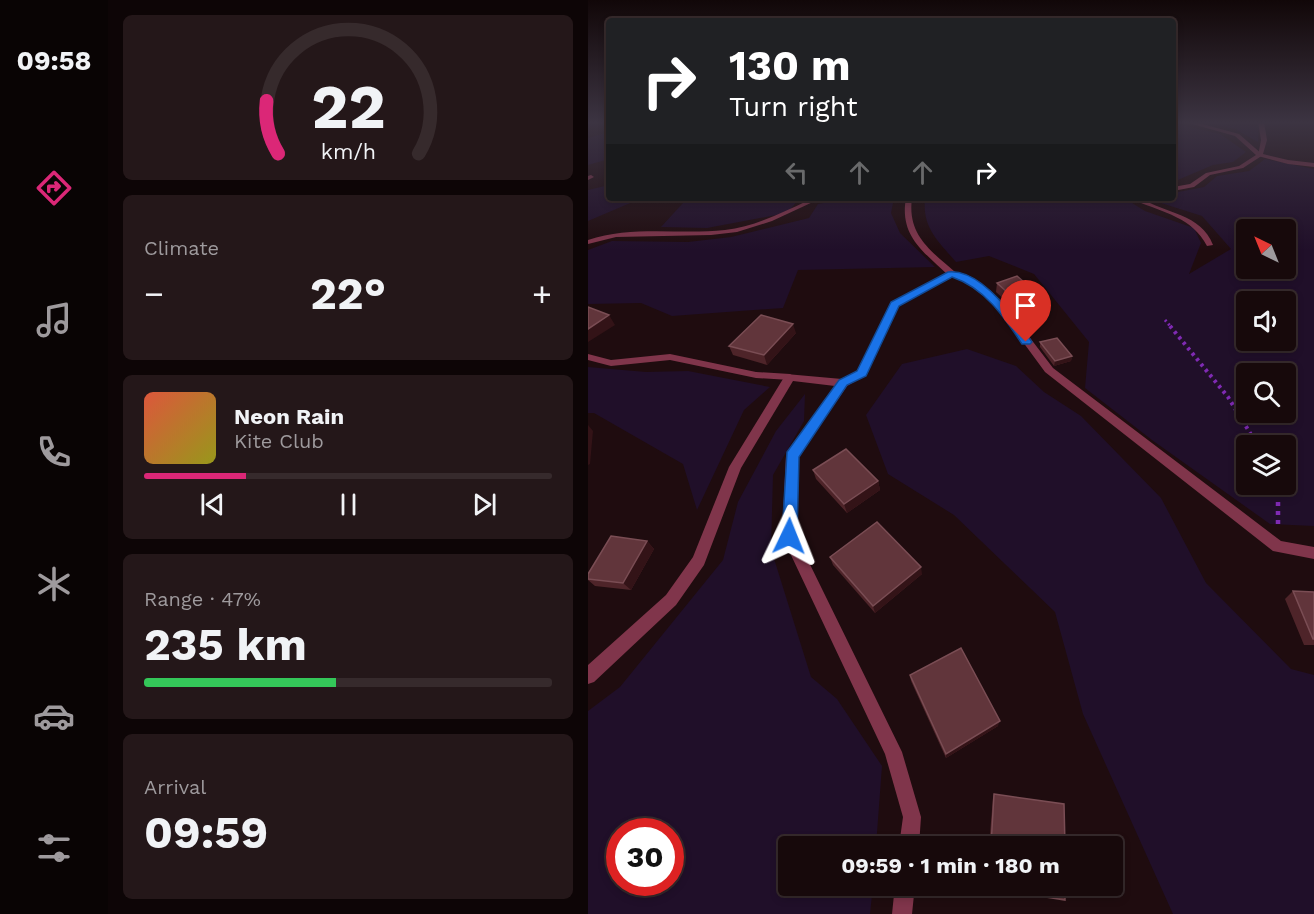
<!DOCTYPE html>
<meta charset="utf-8">
<style>
body{margin:0;font-family:"Work Sans",sans-serif;background:#241719;color:#f1f3f6;height:100vh;display:flex;flex-direction:column;font-size:22px;white-space:nowrap}
*{box-sizing:border-box;margin:0}
p{font-size:20px;color:#9e9a9d}
.icon{flex:none;width:33px;height:33px;fill:none;stroke:currentColor;stroke-width:2;stroke-linecap:round;stroke-linejoin:round}
.map{position:relative;flex:1;overflow:hidden}
.drawer{display:flex;flex-direction:column;gap:15px;padding:15px;background:#0d0506;width:480px}
.drawer>*{flex:none}
.guide{position:absolute;left:18px;top:18px;width:570px;height:183px;border-radius:6px;box-shadow:0 3px 9px #0003,0 0 0 2px #362a2c;background:#202124;color:#fff;overflow:hidden}
.needle{width:39px;rotate:317deg}
.controls{position:absolute;left:648px;top:219px;display:grid;gap:12px}
.controls a{display:grid;place-items:center;width:60px;height:60px;border-radius:6px;background:#17090b;box-shadow:0 3px 9px #0003,0 0 0 2px #362a2c;font-size:30px}
.speed{position:absolute;left:18px;top:818px;display:flex;gap:12px;font-size:30px;font-weight:700;text-align:center}
.speed>*{display:grid;place-content:center;width:78px;height:78px;border-radius:50%;background:#17090b;box-shadow:0 3px 9px #0003,0 0 0 2px #362a2c;line-height:1}
.speed .limit{border:9px solid #d22;background:#fff;color:#111}
.pin{position:absolute;display:grid;place-items:center;width:51px;height:51px;color:#fff;margin:-62px -26px;border-radius:50% 50% 50% 0;rotate:-45deg;box-shadow:0 0 6px #0007}
.pin .icon{rotate:45deg}
.me{position:absolute;width:66px;margin:-33px;rotate:2deg;stroke-linejoin:round;filter:drop-shadow(0 0 4px #0008)}
.turn{display:flex;align-items:center;gap:21px;height:126px;padding:0 24px;font-size:27px}
.turn .icon{width:78px;height:78px;stroke-width:2.5}
.turn b{display:block;font-size:42px;line-height:51px}
.lanes{display:flex;align-items:center;height:57px;padding:0 24px;background:#0003;justify-content:center;gap:30px;direction:ltr}
.lanes .off{opacity:.35}
.big{font-size:45px;font-weight:700;line-height:1.1}
.drawer .tile{flex:1;display:flex;flex-direction:column;justify-content:center;gap:9px;min-width:0;padding:0 21px;border-radius:9px;background:#241719}
.drawer .dial{align-items:center;gap:0}
.dial svg{height:156px;overflow:visible;fill:none;stroke:#362a2c;stroke-width:7;stroke-linecap:round;text-anchor:middle}
.dial text{fill:#f1f3f6;stroke:none}
.song{display:flex;align-items:center;gap:18px}
.cover{width:72px;height:72px;border-radius:9px;background:linear-gradient(135deg,hsl(10 70% 55%),hsl(60 70% 35%))}
.played{height:6px;border-radius:3px;background:linear-gradient(90deg,#db2777 25%,#362a2c 25%)}
.keys{display:flex;justify-content:space-around;direction:ltr}
.heat{display:flex;justify-content:space-between;align-items:center;font-size:33px;direction:ltr}
.charge{height:9px;border-radius:4px;background:linear-gradient(90deg,#34c759 47%,#362a2c 0)}
.trip{position:absolute;left:190px;top:836px;width:345px;height:60px;border-radius:6px;background:#17090b;box-shadow:0 3px 9px #0003,0 0 0 2px #362a2c;font-weight:700;line-height:60px;text-align:center}
main{display:flex;flex:1;min-height:0}
.tabs{display:flex;flex-direction:column;width:108px;justify-content:space-around;align-items:center;background:#090404;color:#9e9a9d}
.tabs .icon{width:42px;height:42px}
.tabs .selected{color:#db2777}
.tabs b{font-size:27px;color:#f1f3f6}
.map>svg:first-child{display:block}
.green{fill:#200f29;fill-rule:evenodd}
.lines{fill:none;stroke-linecap:round;stroke-linejoin:round}
.path-far2{stroke:#7f2ab3;stroke-width:3;stroke-dasharray:2 3;stroke-linecap:butt}
.path-far1{stroke:#7f2ab3;stroke-width:4;stroke-dasharray:3 4;stroke-linecap:butt}
.path{stroke:#7f2ab3;stroke-width:4.5;stroke-dasharray:4 5;stroke-linecap:butt}
.service{fill:#80354b;fill-rule:evenodd}
.minor{fill:#80354b;fill-rule:evenodd}
.wall{fill:#4e2429}
.shaded-wall{fill:#331317}
.building{fill:#61353b;stroke:#7a4d54;stroke-width:1.5}
.route{fill:#1a73e8;stroke:#114b97;stroke-width:1.5}
</style>
<main>
<nav class="tabs">
<b>09:58</b>
<svg class="icon selected" aria-label="directions" viewBox="0 0 24 24"><path d="M12 3l9 9-9 9-9-9zM9 14v-3h6M13 9l2 2-2 2"/></svg>
<svg class="icon" aria-label="music" viewBox="0 0 24 24"><path d="M9 18V5l10-2v13"/><circle cx="6" cy="18" r="3"/><circle cx="16" cy="16" r="3"/></svg>
<svg class="icon" aria-label="phone" viewBox="0 0 24 24"><path d="M5 4h4l2 5-3 2q2 4 5 5l2-3 5 2v4C11 20 4 13 5 4z"/></svg>
<svg class="icon" aria-label="climate" viewBox="0 0 24 24"><path d="M12 3v18M4 7l16 10M4 17L20 7"/></svg>
<svg class="icon" aria-label="car" viewBox="0 0 24 24"><path d="M5 17H2v-5l4-1 3-4h7l3 4 3 1v5h-3M9 17h6M6 11h13"/><circle cx="7" cy="17" r="2"/><circle cx="17" cy="17" r="2"/></svg>
<svg class="icon" aria-label="filters" viewBox="0 0 24 24"><path d="M4 7h16M4 17h16"/><circle cx="9" cy="7" r="2"/><circle cx="15" cy="17" r="2"/></svg>
</nav>
<section class="drawer">
<div class="tile dial"><svg viewBox="0 0 100 80">
<path d="M14 69A42 42 0 1 1 86 69"/>
<path d="M14 69A42 42 0 0 1 8 42" stroke="#db2777"/>
<text x="50" y="56" font-size="32" font-weight="700">22</text>
<text x="50" y="72" font-size="11">km/h</text>
</svg></div>
<div class="tile"><p>Climate</p>
<div class="heat"><a>−</a><b class="big">22°</b><a>+</a></div>
</div>
<div class="tile">
<div class="song"><i class="cover"></i><div><b>Neon Rain</b><p>Kite Club</p></div></div>
<div class="played"></div>
<div class="keys"><svg class="icon" aria-label="previous" viewBox="0 0 24 24"><path d="M18 5L8 12l10 7zM5 5v14"/></svg><svg class="icon" aria-label="pause" viewBox="0 0 24 24"><path d="M8 5v14M16 5v14"/></svg><svg class="icon" aria-label="next" viewBox="0 0 24 24"><path d="M6 5l10 7-10 7zM19 5v14"/></svg></div>
</div>
<div class="tile"><p>Range · 47%</p><b class="big">235 km</b><div class="charge"></div></div>
<div class="tile"><p>Arrival</p><b class="big">09:59</b></div>
</section>
<div class="map">
<svg width="726" height="914" viewBox="0 0 726 914">
<rect width="100%" height="100%" fill="#1f0c0f"/>
<path class="green" d="M617,122H671L670,142L647,129Z
M585,123L632,134L658,152L645,162L625,165L585,182Z
M21,132V159L0,165V138Z
M677,159L726,169V526L682,524L564,440L497,388L501,342L446,274L401,256L368,262C350,241 334,228 337,198H536L557,211L606,228L613,243L601,274L643,249L614,216L573,203L566,198H585V193L616,187L629,176L661,171ZM658,230H698V268H658ZM658,302H698V340H658ZM658,374H698V412H658ZM658,446H698V484H658Z
M21,185V198H54L0,221V190Z
M82,198H212L199,213L119,228L73,227L95,203Z
M264,198H306L303,213L312,233L347,267L210,270L195,308L84,316L53,303L0,304V250L24,241L100,242L143,237L221,218L230,204Z
M379,349L428,366L456,392L493,416L573,498L618,583L703,669L726,675V914H585L495,714L467,612L366,515L300,474L278,415L314,364Z
M0,367L58,372L100,371L182,387L156,410L109,510L95,464L6,413H0Z
M217,394L216,421L185,475L183,549L223,677L249,699L294,766L288,846H201V885H285L282,914H0V711L32,687L135,560L150,502L188,431ZM32,831H82V882H32Z"/>
<g class="lines">
<path class="path-far2" d="M577,320L583,327"/>
<path class="path-far1" d="M582,326L640,397L670,446"/>
<path class="path" d="M690,484V525"/>
<path class="service" d="M597,122H607L651,134L675,155L655,168L622,175L606,187L585,191V187L602,184L618,173L651,166L668,155L647,136Z
M0,176L3,175L6,177L0,180Z
M216,198H223L227,201L184,221L149,232L123,235L28,237L0,244V240C44,225 92,235 137,230C166,227 193,213 219,201Z
M318,198H324C319,235 342,250 367,272V276H361C336,252 311,236 318,198Z
M547,198H553C577,214 613,213 625,245L619,246C605,218 575,212 548,201Z
M0,354L23,360L82,354L168,372L202,374L207,377L202,380L168,378L82,360L23,366L0,360Z"/>
<path class="minor" d="M670,122H676L679,140L675,154L700,160L726,163V167L700,164L670,156L673,140Z
M364,271L380,276L413,300L465,368L693,541L726,547V559L685,551L457,372L407,304L374,280L365,277L310,306L278,375L259,386L210,457L208,536L314,752L333,817L331,846H311L315,817L297,754L194,536L198,456L247,386L205,381L153,468L116,565L88,605L6,682L0,684V665L78,595L105,557L141,467L198,374L254,379L270,371L303,302Z
M307,885H327L324,914H304Z"/>
</g>
<path class="wall" d="M409,283L451,305L430,312L408,292Z
M208,333L179,365L145,355L141,346Z
M452,342L484,356L483,361L466,366L452,347Z
M225,470L290,481L292,490L259,513L228,479Z
M59,541L66,549L43,590L7,586L0,580V574Z
M242,557L334,574L287,613L245,565Z
M705,591L726,592V645H716L697,599Z
M322,675L410,726L358,758L323,681Z
M406,794L477,846H401L405,797Z"/>
<path class="shaded-wall" d="M452,296L451,305L430,312L431,303Z
M21,315L27,325L0,342V329Z
M205,324L208,333L179,365L176,355Z
M484,356L483,361L466,366L467,361Z
M0,425L5,431L2,464L0,465Z
M290,481L292,490L259,513L256,504Z
M59,541L66,549L43,590L35,583Z
M333,567L334,574L287,613L285,606Z
M412,721L410,726L358,758V754Z"/>
<path class="building" d="M429,276L452,296L431,303L409,283Z
M0,307L21,315L0,329Z
M173,315L205,324L176,355L141,346Z
M469,338L484,356L467,361L452,342Z
M258,449L290,481L256,504L225,470Z
M289,522L333,567L285,606L242,557Z
M23,536L59,541L35,583L0,579V574Z
M705,591L726,592V639H725Z
M373,648L412,721L358,754L322,675Z
M406,794L476,804L477,846H403Z
M400,885H477V900L400,888Z"/>
<linearGradient id="sky" x2="0" y2="1"><stop stop-color="#110708"/><stop offset="0.49" stop-color="#3c3442"/><stop offset="1" stop-color="#3c3442" stop-opacity="0"/></linearGradient>
<rect width="726" height="250" fill="url(#sky)"/>
<path class="route" d="M360,272C393,268 428,318 444,342L442,344H434C416,317 397,288 364,277L311,306L278,376L259,385L211,457L209,536L207,541L201,543L196,541L194,536L199,452L251,380L269,371L303,302Z"/>
</svg>
<div class="controls">
<a><svg class="needle" viewBox="-14 -14 28 28"><path d="M0-13l5 13h-10z" fill="#e53935"/><path d="M0 13l5-13h-10z" fill="#9e9a9d"/></svg></a>
<a><svg class="icon" aria-label="sound" viewBox="0 0 24 24"><path d="M4 9h4l5-4v14l-5-4H4zM17 9q2 3 0 6"/></svg></a>
<a><svg class="icon" aria-label="search" viewBox="0 0 24 24"><circle cx="10" cy="10" r="6"/><path d="M15 15l6 6"/></svg></a>
<a><svg class="icon" aria-label="layers" viewBox="0 0 24 24"><path d="M12 4l9 5-9 5-9-5zM3 14l9 5 9-5"/></svg></a>
</div>
<div class="speed"><div class="limit">30</div></div>
<div class="pin" style="left:438px;top:342px;background:#d93025"><svg class="icon" aria-label="arrive" viewBox="0 0 24 24"><path d="M6 21V4h12l-3 4 3 4H6"/></svg></div>
<svg class="me" style="left:201px;top:536px" viewBox="-20 -20 40 40"><path d="M0-17L14 15 0 8-14 15z" fill="#1a73e8" stroke="#fff" stroke-width="4"/></svg>
<div class="trip">09:59 · 1 min · 180 m</div>
<div class="guide">
<div class="turn"><svg class="icon" aria-label="right" viewBox="0 0 24 24"><path d="M7 20v-9h11M14 6l5 5-5 5"/></svg><div><b>130 m</b>Turn right</div></div>
<div class="lanes"><svg class="icon off" aria-label="left" viewBox="0 0 24 24"><path d="M17 20v-9H6M10 6l-5 5 5 5"/></svg><svg class="icon off" aria-label="ahead" viewBox="0 0 24 24"><path d="M12 20V5M6 11l6-6 6 6"/></svg><svg class="icon off" aria-label="ahead" viewBox="0 0 24 24"><path d="M12 20V5M6 11l6-6 6 6"/></svg><svg class="icon" aria-label="right" viewBox="0 0 24 24"><path d="M7 20v-9h11M14 6l5 5-5 5"/></svg></div>
</div>
</div>
</main>
